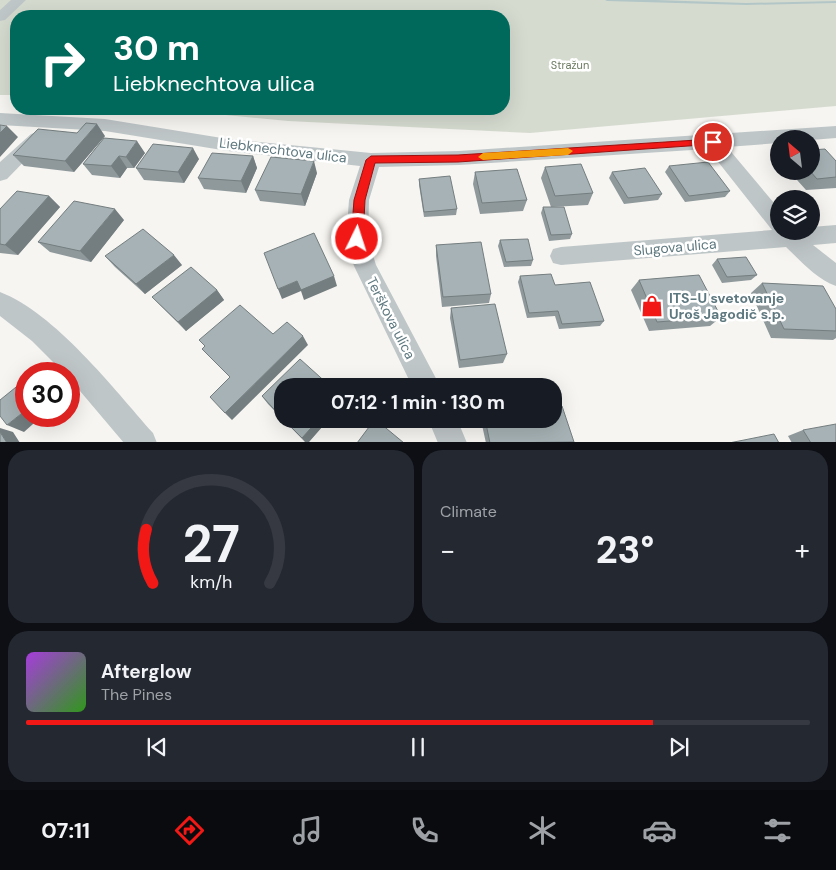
<!DOCTYPE html>
<meta charset="utf-8">
<style>
body{margin:0;font-family:"DM Sans",sans-serif;background:#242831;color:#f1f3f6;height:100vh;display:flex;flex-direction:column;font-size:19px;white-space:nowrap}
*{box-sizing:border-box;margin:0}
p{font-size:16px;color:#9ea1a6}
.icon{flex:none;width:28px;height:28px;fill:none;stroke:currentColor;stroke-width:2;stroke-linecap:round;stroke-linejoin:round}
.map{position:relative;height:442px;overflow:hidden}
.sheet{display:flex;flex-direction:column;gap:8px;padding:8px;background:#0d0f14;flex:1}
.sheet>*{flex:none}
.banner{position:absolute;left:10px;top:10px;width:500px;height:105px;border-radius:20px;box-shadow:0 5px 20px #0002;background:#00695c;color:#fff;overflow:hidden}
.needle{width:32px;rotate:332deg}
.buttons{position:absolute;left:770px;top:130px;display:grid;gap:10px}
.buttons a{display:grid;place-items:center;width:50px;height:50px;border-radius:50%;background:#171b24;box-shadow:0 5px 20px #0002;font-size:25px}
.speed{position:absolute;left:15px;top:362px;display:flex;gap:10px;font-size:25px;font-weight:700;text-align:center}
.speed>*{display:grid;place-content:center;width:65px;height:65px;border-radius:50%;background:#171b24;box-shadow:0 5px 20px #0002;line-height:1}
.speed .limit{border:8px solid #d22;background:#fff;color:#111}
.pin{position:absolute;display:grid;place-items:center;width:42px;height:42px;color:#fff;margin:-21px;border:2px solid #fff;border-radius:50%;box-shadow:0 1px 5px #0007}
.me{position:absolute;width:55px;margin:-28px;rotate:4deg;stroke-linejoin:round;filter:drop-shadow(0 0 4px #0008)}
.turn{display:flex;align-items:center;gap:18px;height:105px;padding:0 20px;font-size:22px}
.turn .icon{width:65px;height:65px;stroke-width:2.5}
.turn b{display:block;font-size:35px;line-height:42px}
.big{font-size:38px;font-weight:700;line-height:1.1}
.sheet .widget{flex:1;display:flex;flex-direction:column;justify-content:center;gap:8px;min-width:0;padding:0 18px;border-radius:20px;background:#242831}
.sheet .dial{align-items:center;gap:0}
.dial svg{height:130px;overflow:visible;fill:none;stroke:#363941;stroke-width:7;stroke-linecap:round;text-anchor:middle}
.dial text{fill:#f1f3f6;stroke:none}
.song{display:flex;align-items:center;gap:15px}
.cover{width:60px;height:60px;border-radius:8px;background:linear-gradient(135deg,hsl(280 70% 55%),hsl(110 70% 35%))}
.played{height:5px;border-radius:2px;background:linear-gradient(90deg,#f11816 80%,#363941 80%)}
.keys{display:flex;justify-content:space-around;direction:ltr}
.heat{display:flex;justify-content:space-between;align-items:center;font-size:28px;direction:ltr}
.sheet .tiles{flex:1;display:grid;gap:8px;grid-template-columns:1fr 1fr}
.widget:last-child{grid-column:span 2}
.trip{position:absolute;left:274px;top:378px;width:288px;height:50px;border-radius:20px;background:#171b24;box-shadow:0 5px 20px #0002;font-weight:700;line-height:50px;text-align:center}
.menu{display:flex;height:80px;justify-content:space-around;align-items:center;background:#090b0e;color:#9ea1a6}
.menu .icon{width:35px;height:35px}
.menu .selected{color:#f11816}
.menu b{font-size:22px;color:#f1f3f6}
.map>svg:first-child{display:block}
.green{fill:#d6dbd0}
.lines{fill:none;stroke-linecap:round;stroke-linejoin:round}
.stream{fill:#b3c6c7;fill-rule:evenodd}
.minor{fill:#bfc6c8;fill-rule:evenodd}
.wall{fill:#8f999c}
.shaded-wall{fill:#747d7f}
.building{fill:#a6b2b5;stroke:#747d7f}
.route{fill:#f11816;stroke:#9d100e}
.slow{fill:#f59e0b}
.labels{text-anchor:middle;stroke-width:5;stroke-linejoin:round;paint-order:stroke}
.far-park-label{font-size:11px;fill:#6c7b61;stroke:#fff}
.street-label{font-size:14px;fill:#5e787f;stroke:#fff}
.poi-label{font-size:14px;font-weight:bold;fill:#5e787f;stroke:#fff;text-anchor:start}
</style>
<div class="map">
<svg width="836" height="443" viewBox="0 0 836 443">
<rect width="100%" height="100%" fill="#f6f5f1"/>
<path class="green" d="M0,0H836V106L530,133L288,121L164,109H504V16H16V95H0Z"/>
<g class="lines">
<path class="stream" d="M605,0H656L746,3L836,1V3L746,5L607,1Z"/>
<path class="minor" d="M11,0H26L5,20L0,21V10Z
M0,113L105,119L228,139L371,153L459,151L836,126V138L811,140L779,139V143L727,147L779,209V231H811V227L836,225V243L813,245L836,263V286C816,279 801,261 786,247L561,265L553,263L550,256L553,249L561,247L772,230L708,149L459,165L379,167L369,200L368,239L376,265L440,386H412L354,266L346,239L349,200L360,166L228,151L105,131L0,125Z
M37,132L43,134L46,138L43,142L7,179L0,181V162L31,134Z
M0,292C55,313 114,389 153,433L157,443H124L69,378V374H65L32,341L0,316Z
M428,419H457L467,443H438Z"/>
</g>
<path class="wall" d="M105,136L74,172L24,166L13,155Z
M104,138L145,153L134,168H127L120,178L92,175L83,164Z
M253,156L257,168L246,193L204,189L198,178Z
M199,159L184,183L144,180L136,168Z
M836,161V188L806,190L789,171H811Z
M669,166L730,191L725,197L685,202L665,172Z
M545,167L593,193L588,205L551,207L541,178Z
M475,172L527,200L523,211L480,214L473,184Z
M612,172L662,194L658,200L624,204L609,178Z
M317,173L305,206L260,201L255,190Z
M419,179L457,209L456,215L424,217L419,185Z
M49,196L60,207L18,255L0,253V209Z
M543,207L572,234L570,239L549,241L541,213Z
M124,220L91,262L50,252L38,242Z
M500,240L533,260L531,266L504,267L498,246Z
M436,245L491,294L489,303L442,307L436,256Z
M105,256L182,265L145,294L115,267Z
M717,259L757,275L751,280L722,283L712,265Z
M520,276L555,285L604,321L600,326L559,329L555,316L527,318L518,282Z
M639,280L721,317L710,326L649,331L631,290Z
M762,283L836,309V338L833,340L771,338L751,293Z
M217,290L224,300L186,331L152,297Z
M451,308L507,354L503,363L459,368L450,318Z
M282,386V419H329L308,443H306L268,404L262,396Z
M484,419H552L574,443H486L482,425Z
M803,430L836,443H792L788,436Z"/>
<path class="shaded-wall" d="M97,124L105,136L74,172L65,161Z
M7,126L18,137L0,157V133Z
M137,141L145,153L134,168L126,157Z
M193,148L199,159L184,183L178,172Z
M119,156L127,168L120,178L111,166Z
M253,156L257,168L246,193L241,181Z
M314,161L317,173L305,206L301,194Z
M49,196L60,207L18,255L5,245Z
M115,209L124,220L91,262L80,251Z
M174,255L182,265L145,294L136,284Z
M334,276L337,286L304,300L301,291L282,299L278,289L297,281Z
M217,290L224,300L186,331L178,322Z
M303,336L308,345L232,420L225,413Z
M26,410V416H42L24,432L7,425Z
M319,419H329L308,443H306L302,438Z
M0,428L13,432L20,443H7L0,432Z"/>
<path class="building" d="M86,123L97,124L65,161L13,155L38,129L77,133Z
M0,125L7,126L0,133Z
M104,138L137,141L126,157L119,156L111,166L83,164Z
M153,144L193,148L178,172L136,168Z
M825,149L836,161V177L817,179L810,171H811V150Z
M212,153L253,156L241,181L198,178Z
M271,157L314,161L301,194L255,190Z
M708,162L730,191L689,196L669,166Z
M581,164L593,193L555,196L545,167Z
M645,168L662,194L628,198L612,172Z
M517,169L527,200L482,203L475,172Z
M450,176L457,209L424,212L419,179Z
M17,191L49,196L5,245L0,244V209Z
M74,201L115,209L80,251L38,242Z
M543,207H564L572,234L551,235Z
M143,229L174,255L136,284L105,256Z
M314,233L334,276L301,290L297,281L278,289L264,253Z
M528,239L533,260L506,262L500,240Z
M481,242L491,294L443,297L436,245Z
M746,257L757,275L727,277L717,259Z
M191,267L217,290L178,322L152,297Z
M551,274L555,285L590,282L604,321L562,324L558,311L529,313L520,276Z
M699,275L721,317L657,322L639,280Z
M762,283L823,286L836,309V331L784,329Z
M495,304L507,354L460,360L451,308Z
M240,305L273,334L287,322L303,336L225,413L210,397L230,377L202,349L205,346L199,340Z
M300,359L330,386H282V418L262,396Z
M26,379V410L7,425L0,416V400Z
M562,406L574,442L490,443L485,419H552V407Z
M283,419H319L302,438Z
M375,419L404,443H357Z
M836,424V443H811L803,430Z
M0,432L7,443H0Z
M774,434L779,443H729Z"/>
<path class="route" d="M713,139L718,142L717,144L458,162L375,163L365,200L363,239L361,242H353L351,239L354,200L366,160L371,156L458,155Z"/>
<path class="slow" d="M568,148L573,151L568,155L483,160L478,157L483,153Z"/>
<defs>
<g id="shop-bare" transform="scale(1.725)"><path d="M-5-2.5h2.3a2.7 3.5 0 0 1 5.4 0H5L5.5 6h-11ZM-1.5-2.5h3a1.5 2.3 0 0 0-3 0Z" fill="#f11816" stroke="#fff" stroke-width="2.5" paint-order="stroke"/></g>
</defs>
<g fill-rule="evenodd">
<use href="#shop-bare" x="652" y="306"/>
</g>
<g class="labels">
<g class="far-park-label">
<text x="570" y="69">Stražun</text>
</g>
<g class="street-label">
<text transform="translate(283 150) rotate(7)" y="5">Liebknechtova ulica</text>
<text transform="translate(675 247) rotate(-5)" y="5">Slugova ulica</text>
<text transform="translate(391 318) rotate(63)" y="5">Terškova ulica</text>
</g>
<g class="poi-label">
<text x="669" y="303">ITS-U svetovanje<tspan x="669" dy="16">Uroš Jagodič s.p.</tspan></text>
</g>
</g>
</svg>
<div class="buttons">
<a><svg class="needle" viewBox="-14 -14 28 28"><path d="M0-13l5 13h-10z" fill="#e53935"/><path d="M0 13l5-13h-10z" fill="#9ea1a6"/></svg></a>
<a><svg class="icon" aria-label="layers" viewBox="0 0 24 24"><path d="M12 4l9 5-9 5-9-5zM3 14l9 5 9-5"/></svg></a>
</div>
<div class="speed"><div class="limit">30</div></div>
<div class="pin" style="left:713px;top:142px;background:#d93025"><svg class="icon" aria-label="arrive" viewBox="0 0 24 24"><path d="M6 21V4h12l-3 4 3 4H6"/></svg></div>
<svg class="me" style="left:357px;top:239px" viewBox="-20 -20 40 40"><circle r="17" fill="#f11816" stroke="#fff" stroke-width="3"/><path d="M0-11L8 9 0 5-8 9z" fill="#fff"/></svg>
<div class="trip">07:12 · 1 min · 130 m</div>
<div class="banner">
<div class="turn"><svg class="icon" aria-label="right" viewBox="0 0 24 24"><path d="M7 20v-9h11M14 6l5 5-5 5"/></svg><div><b>30 m</b>Liebknechtova ulica</div></div>
</div>
</div>
<section class="sheet">
<div class="tiles">
<div class="widget dial"><svg viewBox="0 0 100 80">
<path d="M14 69A42 42 0 1 1 86 69"/>
<path d="M14 69A42 42 0 0 1 10 36" stroke="#f11816"/>
<text x="50" y="56" font-size="32" font-weight="700">27</text>
<text x="50" y="72" font-size="11">km/h</text>
</svg></div>
<div class="widget"><p>Climate</p>
<div class="heat"><a>−</a><b class="big">23°</b><a>+</a></div>
</div>
<div class="widget">
<div class="song"><i class="cover"></i><div><b>Afterglow</b><p>The Pines</p></div></div>
<div class="played"></div>
<div class="keys"><svg class="icon" aria-label="previous" viewBox="0 0 24 24"><path d="M18 5L8 12l10 7zM5 5v14"/></svg><svg class="icon" aria-label="pause" viewBox="0 0 24 24"><path d="M8 5v14M16 5v14"/></svg><svg class="icon" aria-label="next" viewBox="0 0 24 24"><path d="M6 5l10 7-10 7zM19 5v14"/></svg></div>
</div>
</div>
</section>
<nav class="menu">
<b>07:11</b>
<svg class="icon selected" aria-label="directions" viewBox="0 0 24 24"><path d="M12 3l9 9-9 9-9-9zM9 14v-3h6M13 9l2 2-2 2"/></svg>
<svg class="icon" aria-label="music" viewBox="0 0 24 24"><path d="M9 18V5l10-2v13"/><circle cx="6" cy="18" r="3"/><circle cx="16" cy="16" r="3"/></svg>
<svg class="icon" aria-label="phone" viewBox="0 0 24 24"><path d="M5 4h4l2 5-3 2q2 4 5 5l2-3 5 2v4C11 20 4 13 5 4z"/></svg>
<svg class="icon" aria-label="climate" viewBox="0 0 24 24"><path d="M12 3v18M4 7l16 10M4 17L20 7"/></svg>
<svg class="icon" aria-label="car" viewBox="0 0 24 24"><path d="M5 17H2v-5l4-1 3-4h7l3 4 3 1v5h-3M9 17h6M6 11h13"/><circle cx="7" cy="17" r="2"/><circle cx="17" cy="17" r="2"/></svg>
<svg class="icon" aria-label="filters" viewBox="0 0 24 24"><path d="M4 7h16M4 17h16"/><circle cx="9" cy="7" r="2"/><circle cx="15" cy="17" r="2"/></svg>
</nav>
